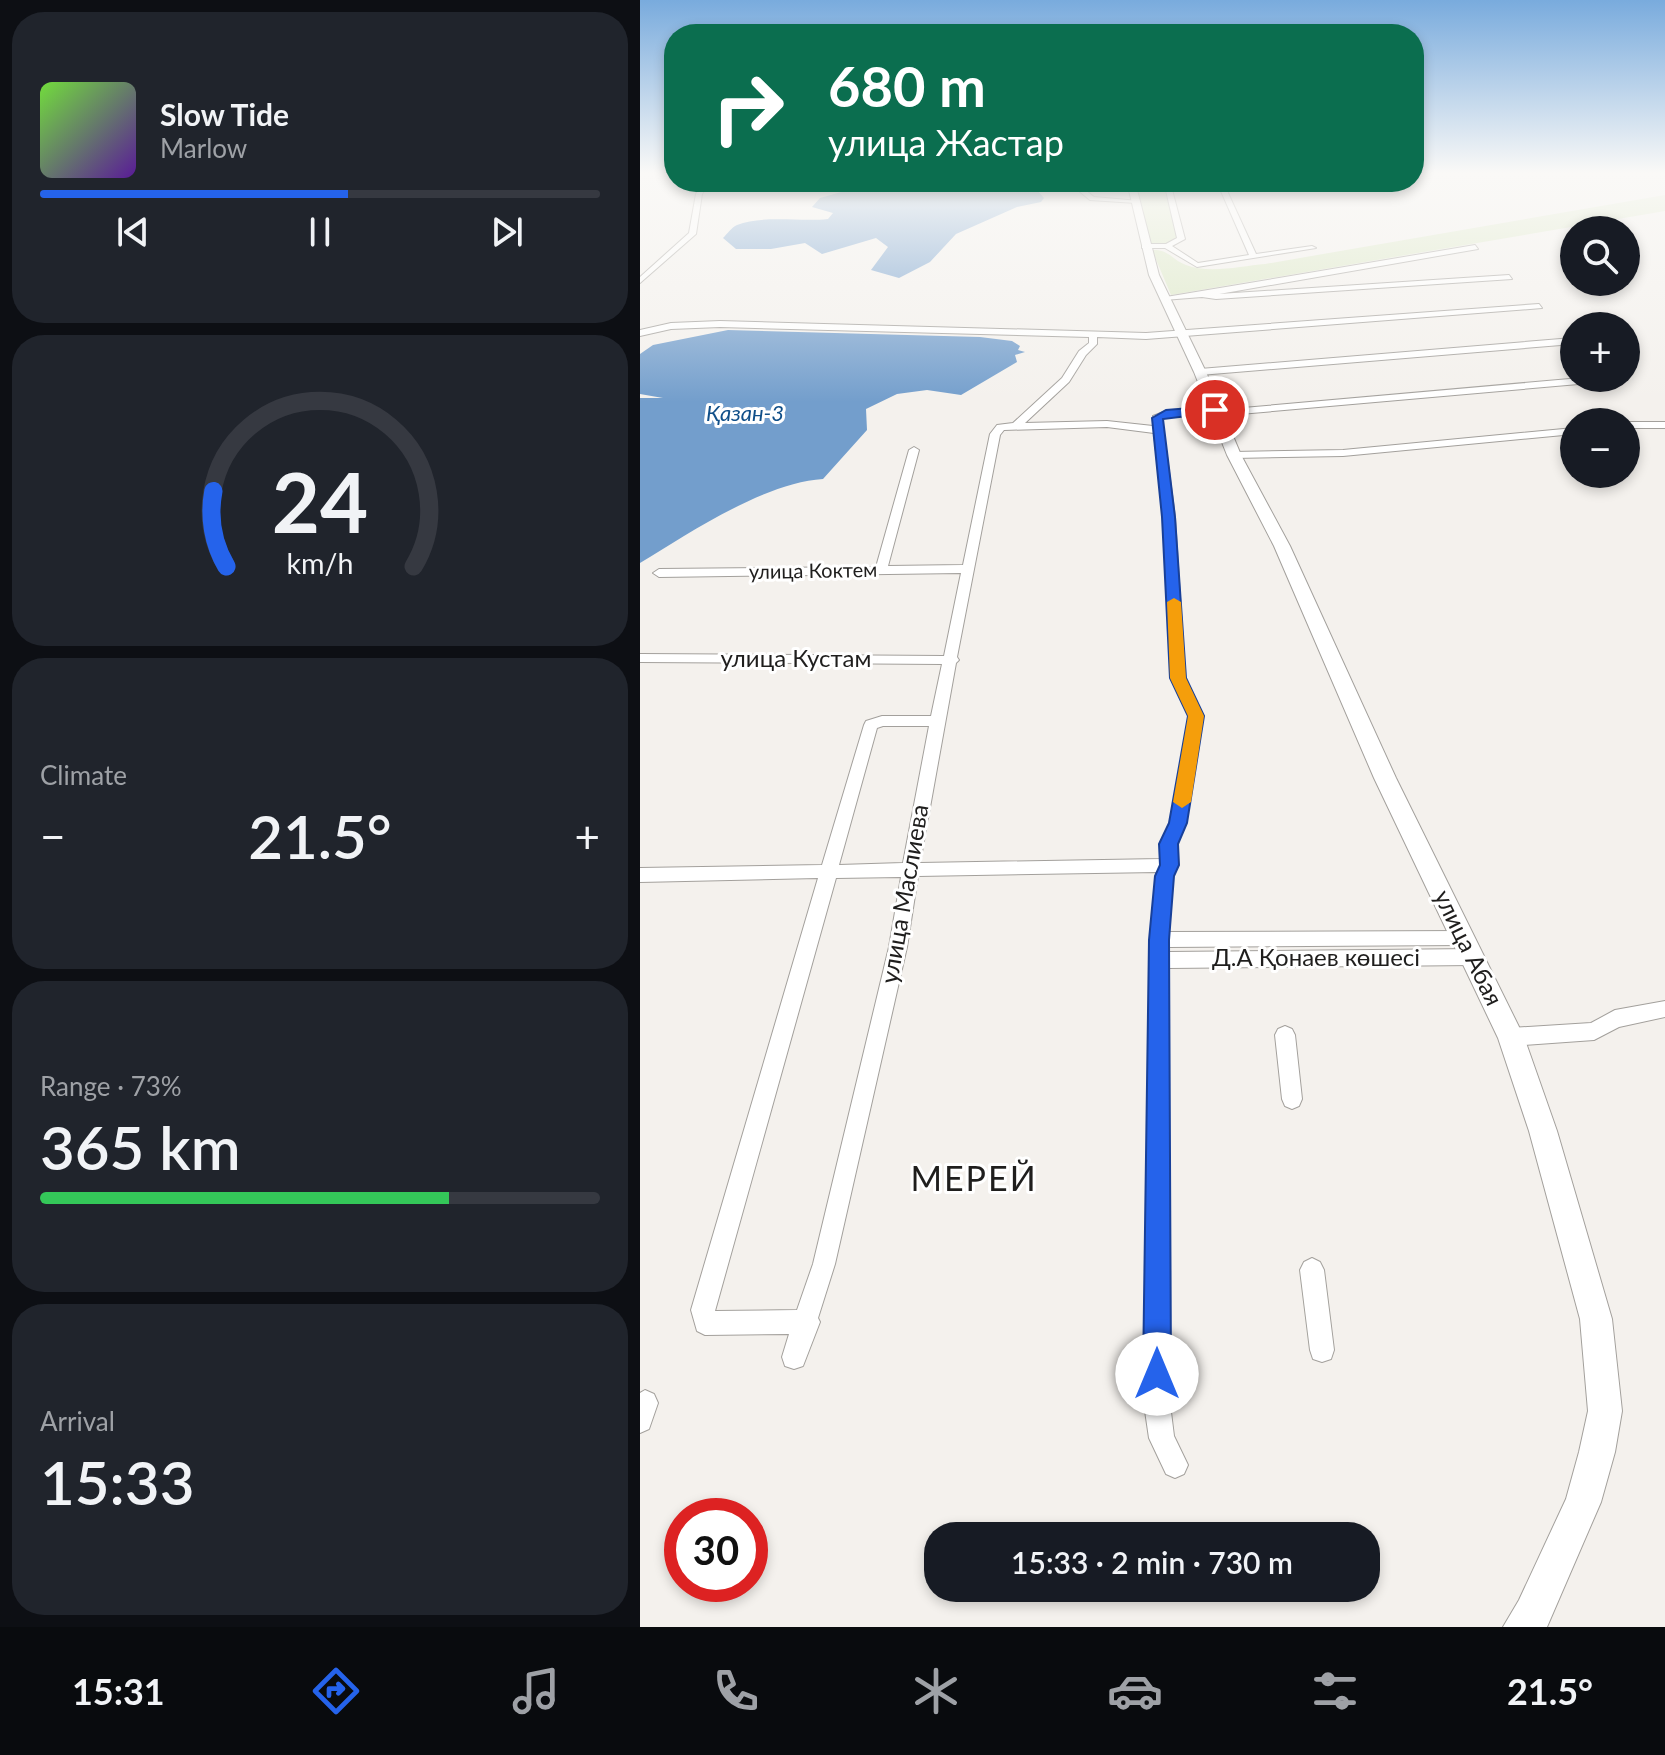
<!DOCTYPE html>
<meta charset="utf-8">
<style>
body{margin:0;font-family:Lato,sans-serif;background:#20242c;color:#f1f3f6;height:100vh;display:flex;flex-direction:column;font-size:30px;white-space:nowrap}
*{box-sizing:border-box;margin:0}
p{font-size:26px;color:#9ea1a6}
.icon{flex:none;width:44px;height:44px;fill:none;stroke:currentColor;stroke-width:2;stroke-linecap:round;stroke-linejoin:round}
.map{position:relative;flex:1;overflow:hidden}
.details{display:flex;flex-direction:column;gap:12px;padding:12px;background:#0d0f14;width:640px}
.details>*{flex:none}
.top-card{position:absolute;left:24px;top:24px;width:760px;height:168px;border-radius:32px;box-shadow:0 4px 12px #0003;background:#0b6e4f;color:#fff;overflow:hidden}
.tools{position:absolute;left:920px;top:216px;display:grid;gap:16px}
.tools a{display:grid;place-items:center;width:80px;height:80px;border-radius:50%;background:#171b24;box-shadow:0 4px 12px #0003;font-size:40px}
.speed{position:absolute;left:24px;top:1498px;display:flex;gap:16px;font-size:40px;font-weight:700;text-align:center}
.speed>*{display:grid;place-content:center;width:104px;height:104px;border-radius:50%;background:#171b24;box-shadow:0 4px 12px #0003;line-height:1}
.speed .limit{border:12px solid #d22;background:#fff;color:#111}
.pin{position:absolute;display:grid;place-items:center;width:68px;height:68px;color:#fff;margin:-34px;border:4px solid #fff;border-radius:50%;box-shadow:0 2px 8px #0007}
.me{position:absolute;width:88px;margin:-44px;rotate:0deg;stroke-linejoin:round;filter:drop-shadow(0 0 6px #0008)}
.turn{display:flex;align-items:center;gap:28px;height:168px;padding:0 32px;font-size:36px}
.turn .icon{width:104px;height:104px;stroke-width:2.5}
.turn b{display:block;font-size:56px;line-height:68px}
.big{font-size:60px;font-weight:600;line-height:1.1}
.details .tile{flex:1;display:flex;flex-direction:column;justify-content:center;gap:12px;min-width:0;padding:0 28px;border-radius:32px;background:#20242c}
.details .dial{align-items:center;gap:0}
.dial svg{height:208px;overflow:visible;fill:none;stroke:#363941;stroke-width:7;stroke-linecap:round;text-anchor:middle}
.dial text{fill:#f1f3f6;stroke:none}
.song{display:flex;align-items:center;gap:24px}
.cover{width:96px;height:96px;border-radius:12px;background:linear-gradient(135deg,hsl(100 70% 55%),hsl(270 70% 35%))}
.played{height:8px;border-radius:4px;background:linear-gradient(90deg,#2563eb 55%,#363941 55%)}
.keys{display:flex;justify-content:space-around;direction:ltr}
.heat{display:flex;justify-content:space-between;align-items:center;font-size:44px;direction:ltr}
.charge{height:12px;border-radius:6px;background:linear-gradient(90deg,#34c759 73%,#363941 0)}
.trip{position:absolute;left:284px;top:1522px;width:456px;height:80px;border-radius:32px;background:#171b24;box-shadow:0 4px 12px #0003;font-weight:600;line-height:80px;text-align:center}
.tab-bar{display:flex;height:128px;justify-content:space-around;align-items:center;background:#090b0e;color:#9ea1a6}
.tab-bar .icon{width:56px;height:56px}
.tab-bar .on{color:#2563eb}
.tab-bar b{font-size:36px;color:#f1f3f6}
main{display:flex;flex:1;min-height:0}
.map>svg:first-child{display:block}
.green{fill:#dae7c3}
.water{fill:#739ecc}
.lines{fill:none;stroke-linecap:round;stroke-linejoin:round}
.minor-casing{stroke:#a3a09c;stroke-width:2}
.secondary-casing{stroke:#a3a09c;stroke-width:2}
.minor{fill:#fff;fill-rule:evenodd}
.secondary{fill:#fff;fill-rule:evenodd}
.route{fill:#2563eb;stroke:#184099;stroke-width:2}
.slow{fill:#f59e0b}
.labels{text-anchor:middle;stroke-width:6;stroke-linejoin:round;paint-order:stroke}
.far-street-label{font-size:20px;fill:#1f1e1d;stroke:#fff}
.far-water-label{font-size:22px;font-style:italic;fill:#104f89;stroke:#fff}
.street-label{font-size:24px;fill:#1f1e1d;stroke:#fff}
.near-quarter-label{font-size:34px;letter-spacing:2px;fill:#1f1e1d;stroke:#fff}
</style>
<main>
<section class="details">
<div class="tile">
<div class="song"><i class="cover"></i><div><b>Slow Tide</b><p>Marlow</p></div></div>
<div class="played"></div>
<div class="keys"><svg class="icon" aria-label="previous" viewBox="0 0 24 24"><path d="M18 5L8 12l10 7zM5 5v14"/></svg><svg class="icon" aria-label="pause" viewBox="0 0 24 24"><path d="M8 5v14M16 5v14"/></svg><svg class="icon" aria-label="next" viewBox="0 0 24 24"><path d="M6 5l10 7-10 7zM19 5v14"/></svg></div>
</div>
<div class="tile dial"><svg viewBox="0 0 100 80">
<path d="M14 69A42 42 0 1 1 86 69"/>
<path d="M14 69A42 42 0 0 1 9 40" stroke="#2563eb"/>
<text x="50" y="56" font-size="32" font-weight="700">24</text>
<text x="50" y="72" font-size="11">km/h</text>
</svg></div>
<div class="tile"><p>Climate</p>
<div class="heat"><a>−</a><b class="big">21.5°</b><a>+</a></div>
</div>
<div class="tile"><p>Range · 73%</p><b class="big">365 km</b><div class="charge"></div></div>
<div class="tile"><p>Arrival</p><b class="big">15:33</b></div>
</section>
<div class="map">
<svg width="1025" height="1627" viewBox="0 0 1025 1627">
<rect width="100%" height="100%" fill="#f4f1ed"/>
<path class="green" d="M496,182H522L537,233L536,240L527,244H510Z
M1025,195V211L531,295L512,250C529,249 532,260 546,265C569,274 602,266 625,264Z"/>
<path class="water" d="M220,182H358L351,187L398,191L404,198L401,202L377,207L316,234L290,262L259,278L231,270L248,247L236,238L182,254L165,243L131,249H96L83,238C87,234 92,227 97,225C121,215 161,222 188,219L193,213L172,207L180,198L219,187Z
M88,330L340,337L372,341L380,346L378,350L385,352L375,355L377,362L321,395L287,390L257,394L226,409L227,430L183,479C124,483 51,532 0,563V398H23L0,394V354L13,345Z"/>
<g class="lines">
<g class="minor-casing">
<path id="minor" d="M63,182H69L62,194L56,234L0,283V277L49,233L56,194Z
M428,182H435L454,197L499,201L496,203L450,200Z
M524,182H530L545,239L532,246L558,263L609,255L577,182H583L616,254L672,246L676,248L557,267L525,248H502V244H526L537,238Z
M835,245L838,249L579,294L869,275L872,279L576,299L562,297L524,300L520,298Z
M899,304L902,308L506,339L457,337V344L446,355L429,382L385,423L467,421L513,426V416L526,411L575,407L580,410L941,378H978L973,381L577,416L572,413L528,417L522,419L535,517L545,678L563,716L546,823L537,844L538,865L533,876L529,932L824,931L830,933L833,938L830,943L824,945L528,947V952L834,949L840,952L843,957L840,962L834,965L528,968L530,1404L534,1436L548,1465L544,1474L535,1478L526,1474L509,1438L504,1404L510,940L518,872L278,876L267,947L195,1264L178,1318L180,1322L163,1366L154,1369L145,1366L142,1357L149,1334L65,1335L57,1331L51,1310L178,878L0,882V868L182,865L224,725L226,721L242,716H291L302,664L0,662V654L304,656L321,573L19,577L13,573L19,569L236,567L269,450L274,447L279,450L248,566L323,565L350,434L357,425L373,423L422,378L439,351L449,343V337L80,327L31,329L0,336V330L31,323L80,321L506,333ZM467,427L514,433L523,517L531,678L549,716L530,823L521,844V859L280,863L316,663L319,660L317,657L360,435L364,430ZM243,726H289L263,863L199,865L237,728ZM261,877L249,947L173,1264L157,1310L75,1311L196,878Z
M933,338V344L560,375L555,372L560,369Z
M986,422H1025V428H986Z
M934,428V434L703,456L594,458L589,455L594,452L703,450Z
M1025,1001V1017L979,1027L954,1040L871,1046L864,1043L861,1037L864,1031L871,1028L951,1023L975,1010Z
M645,1026L652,1029L655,1035L662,1099L659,1106L652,1109L645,1106L642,1099L635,1035L638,1029Z
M672,1258L680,1262L684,1270L694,1350L691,1359L682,1362L673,1359L670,1350L660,1270L664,1262Z
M5,1390L14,1394L18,1403L9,1429L0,1433V1393Z"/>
</g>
<g class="secondary-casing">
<path id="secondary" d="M487,182H495L519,275L566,372L601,455L650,546L756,778L884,1037L917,1131L972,1319L982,1411L975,1452L961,1502L907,1627H863L879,1600L926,1499L939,1452L948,1411L940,1319L889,1131L858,1038L734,778L634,546L587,455L554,372L509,275Z"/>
</g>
<use href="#minor" class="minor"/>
<use href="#secondary" class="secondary"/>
</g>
<linearGradient id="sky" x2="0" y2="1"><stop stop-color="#79abdd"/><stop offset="0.43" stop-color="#faf9f7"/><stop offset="1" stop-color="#faf9f7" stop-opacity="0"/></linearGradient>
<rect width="1025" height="402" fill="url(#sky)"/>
<path class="route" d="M575,406L579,407V412L523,419L535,517L546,678L564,716L547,823L538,844L539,865L534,876L529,940L531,1374L526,1383L517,1388L507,1383L503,1374L509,940L515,876L520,865L519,844L529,823L548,716L530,678L522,517L512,418L526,410Z"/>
<path class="slow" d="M534,598L541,602L546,678L564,716L551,802L542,808L533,802L548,716L530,678L527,602Z"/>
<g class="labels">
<g class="far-street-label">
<text transform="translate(173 571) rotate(-1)" y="7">улица Коктем</text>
</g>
<g class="far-water-label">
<text x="105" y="421">Қазан-3</text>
</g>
<g class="street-label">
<text x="156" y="667">улица Кустам</text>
<text transform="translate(265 894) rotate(-80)" y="8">улица Маслиева</text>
<text transform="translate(828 948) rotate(64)" y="8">улица Абая</text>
<text x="676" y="966">Д.А Қонаев көшесі</text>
</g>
<g class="near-quarter-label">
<text x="334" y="1191">МЕРЕЙ</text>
</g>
</g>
</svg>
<div class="tools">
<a><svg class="icon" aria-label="search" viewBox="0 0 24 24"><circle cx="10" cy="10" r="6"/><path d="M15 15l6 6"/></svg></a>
<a>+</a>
<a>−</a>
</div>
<div class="speed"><div class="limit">30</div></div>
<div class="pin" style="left:575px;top:410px;background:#d93025"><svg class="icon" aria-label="arrive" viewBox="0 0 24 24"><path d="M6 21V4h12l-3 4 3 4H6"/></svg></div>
<svg class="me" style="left:517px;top:1374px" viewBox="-20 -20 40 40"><circle r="19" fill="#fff"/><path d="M0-13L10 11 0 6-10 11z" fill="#2563eb"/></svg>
<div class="trip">15:33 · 2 min · 730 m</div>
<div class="top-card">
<div class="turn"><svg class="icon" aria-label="right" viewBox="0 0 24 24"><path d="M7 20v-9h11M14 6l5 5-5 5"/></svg><div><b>680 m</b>улица Жастар</div></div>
</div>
</div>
</main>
<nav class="tab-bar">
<b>15:31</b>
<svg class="icon on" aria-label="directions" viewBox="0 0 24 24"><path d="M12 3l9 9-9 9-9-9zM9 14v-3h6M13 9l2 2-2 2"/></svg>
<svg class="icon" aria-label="music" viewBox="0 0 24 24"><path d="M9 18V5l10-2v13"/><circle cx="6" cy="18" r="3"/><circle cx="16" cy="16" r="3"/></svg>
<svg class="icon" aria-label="phone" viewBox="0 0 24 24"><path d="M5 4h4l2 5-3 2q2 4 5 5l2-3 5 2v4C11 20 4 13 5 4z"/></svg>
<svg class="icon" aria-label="climate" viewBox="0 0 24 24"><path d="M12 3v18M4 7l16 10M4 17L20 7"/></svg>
<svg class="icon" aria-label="car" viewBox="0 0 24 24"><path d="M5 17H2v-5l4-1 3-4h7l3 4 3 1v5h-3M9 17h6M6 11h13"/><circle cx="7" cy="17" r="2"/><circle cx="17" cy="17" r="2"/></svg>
<svg class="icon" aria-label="filters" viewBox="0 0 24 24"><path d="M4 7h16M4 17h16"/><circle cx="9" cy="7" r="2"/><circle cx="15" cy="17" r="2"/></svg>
<b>21.5°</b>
</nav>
